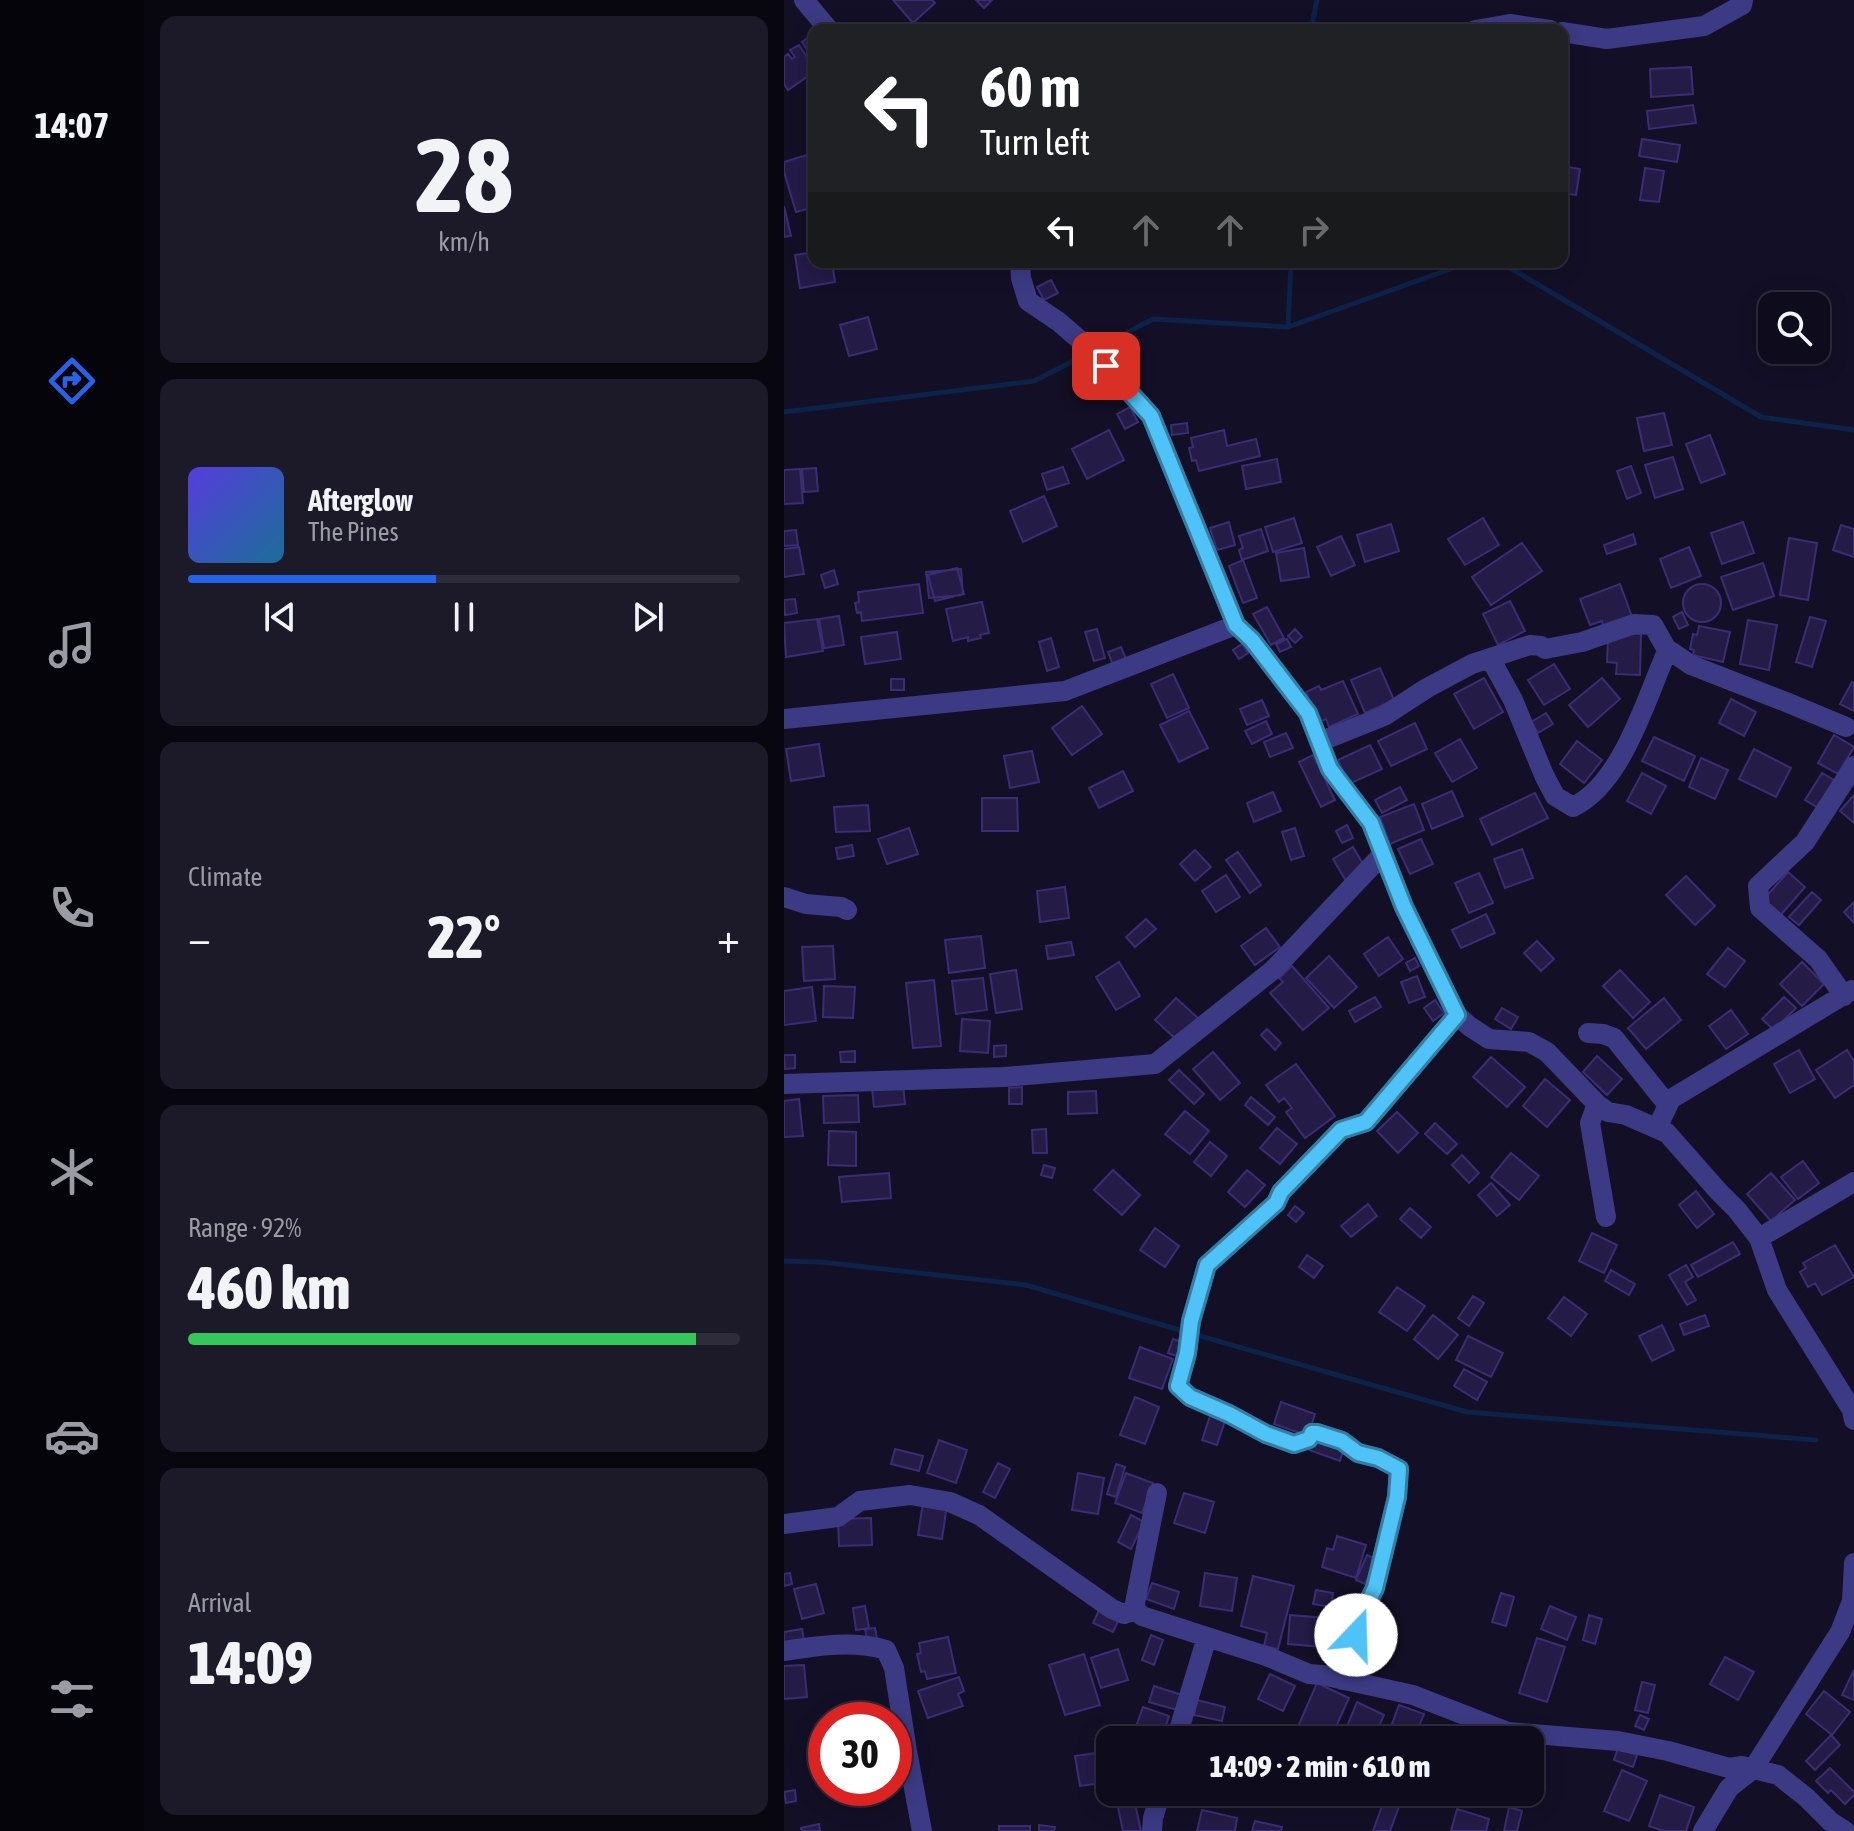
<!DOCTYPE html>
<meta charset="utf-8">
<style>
body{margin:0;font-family:"Asap Condensed",sans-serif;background:#1c1929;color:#f1f3f6;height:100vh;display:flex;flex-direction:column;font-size:30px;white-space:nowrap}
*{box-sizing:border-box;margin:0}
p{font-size:26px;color:#9b9ba3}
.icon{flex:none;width:44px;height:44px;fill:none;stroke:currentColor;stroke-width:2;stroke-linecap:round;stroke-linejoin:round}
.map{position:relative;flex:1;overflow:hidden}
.details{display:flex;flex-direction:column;gap:16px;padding:16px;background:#08060f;width:640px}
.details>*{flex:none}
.banner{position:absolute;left:24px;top:24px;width:760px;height:244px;border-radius:16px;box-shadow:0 4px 20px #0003,0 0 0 2px #2e2b3b;background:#202124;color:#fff;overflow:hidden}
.tools{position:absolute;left:974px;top:292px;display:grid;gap:16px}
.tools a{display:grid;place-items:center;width:72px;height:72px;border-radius:16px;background:#0e0b1c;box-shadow:0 4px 20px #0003,0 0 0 2px #2e2b3b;font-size:40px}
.speed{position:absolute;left:24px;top:1702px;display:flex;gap:16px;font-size:40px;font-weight:700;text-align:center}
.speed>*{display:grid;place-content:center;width:104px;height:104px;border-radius:50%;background:#0e0b1c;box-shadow:0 4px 20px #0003,0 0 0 2px #2e2b3b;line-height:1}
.speed .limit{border:12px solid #d22;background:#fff;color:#111}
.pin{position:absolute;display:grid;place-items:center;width:68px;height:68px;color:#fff;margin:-34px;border-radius:16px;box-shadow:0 4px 12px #0006}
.me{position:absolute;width:88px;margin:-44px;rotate:21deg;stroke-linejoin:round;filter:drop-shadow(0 0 6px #0008)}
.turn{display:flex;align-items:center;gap:28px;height:168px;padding:0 40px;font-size:36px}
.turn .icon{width:104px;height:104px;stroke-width:2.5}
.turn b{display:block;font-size:56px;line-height:68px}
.lanes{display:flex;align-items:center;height:76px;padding:0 40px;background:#0003;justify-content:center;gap:40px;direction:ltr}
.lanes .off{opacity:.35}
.big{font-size:60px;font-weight:800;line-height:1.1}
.details .widget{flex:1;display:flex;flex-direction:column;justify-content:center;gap:12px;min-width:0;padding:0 28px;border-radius:16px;background:#1c1929}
.details .dial{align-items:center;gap:0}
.dial b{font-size:104px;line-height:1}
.song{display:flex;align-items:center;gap:24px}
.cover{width:96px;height:96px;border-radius:12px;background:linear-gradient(135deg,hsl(250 70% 55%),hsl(200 70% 35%))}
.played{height:8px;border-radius:4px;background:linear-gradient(90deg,#2563eb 45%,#2e2b3b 45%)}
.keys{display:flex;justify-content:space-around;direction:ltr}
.heat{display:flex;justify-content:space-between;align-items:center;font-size:44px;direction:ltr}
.charge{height:12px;border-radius:6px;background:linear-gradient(90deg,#34c759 92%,#2e2b3b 0)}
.trip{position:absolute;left:312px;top:1726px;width:448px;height:80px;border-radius:16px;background:#0e0b1c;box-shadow:0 4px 20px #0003,0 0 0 2px #2e2b3b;font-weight:800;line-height:80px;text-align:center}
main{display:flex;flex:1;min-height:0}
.menu{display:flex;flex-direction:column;width:144px;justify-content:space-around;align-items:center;background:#06040b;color:#9b9ba3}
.menu .icon{width:56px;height:56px}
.menu .selected{color:#2563eb}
.menu b{font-size:36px;color:#f1f3f6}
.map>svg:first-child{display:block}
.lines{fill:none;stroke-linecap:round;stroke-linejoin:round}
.stream{stroke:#0c2248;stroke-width:5}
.building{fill:#241b47;stroke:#3b2d73;stroke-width:2}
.minor{stroke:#3d3a85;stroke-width:20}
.route-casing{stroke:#337fa1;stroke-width:20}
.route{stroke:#4fc3f7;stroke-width:14}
</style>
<main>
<nav class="menu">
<b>14:07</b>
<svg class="icon selected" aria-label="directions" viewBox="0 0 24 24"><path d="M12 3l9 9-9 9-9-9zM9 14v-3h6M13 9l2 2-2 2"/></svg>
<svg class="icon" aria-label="music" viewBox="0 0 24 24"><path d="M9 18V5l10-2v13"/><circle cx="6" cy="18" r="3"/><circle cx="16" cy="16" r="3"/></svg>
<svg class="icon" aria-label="phone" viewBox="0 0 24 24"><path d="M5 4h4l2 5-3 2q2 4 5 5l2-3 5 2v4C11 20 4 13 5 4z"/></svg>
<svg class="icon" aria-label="climate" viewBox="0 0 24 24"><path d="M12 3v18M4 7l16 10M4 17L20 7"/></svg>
<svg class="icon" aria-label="car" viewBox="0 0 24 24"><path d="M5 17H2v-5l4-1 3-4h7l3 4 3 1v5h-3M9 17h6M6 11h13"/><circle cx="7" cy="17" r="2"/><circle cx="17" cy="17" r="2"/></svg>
<svg class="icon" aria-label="filters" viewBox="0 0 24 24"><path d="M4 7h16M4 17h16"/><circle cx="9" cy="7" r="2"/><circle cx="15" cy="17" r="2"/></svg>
</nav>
<section class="details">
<div class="widget dial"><b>28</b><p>km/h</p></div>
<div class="widget">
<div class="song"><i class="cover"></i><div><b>Afterglow</b><p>The Pines</p></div></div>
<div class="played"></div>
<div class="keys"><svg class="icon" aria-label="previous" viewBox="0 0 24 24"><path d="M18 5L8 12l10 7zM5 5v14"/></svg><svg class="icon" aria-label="pause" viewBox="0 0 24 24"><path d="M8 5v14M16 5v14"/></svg><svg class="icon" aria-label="next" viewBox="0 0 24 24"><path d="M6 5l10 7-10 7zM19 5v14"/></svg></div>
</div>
<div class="widget"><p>Climate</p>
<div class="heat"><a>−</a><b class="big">22°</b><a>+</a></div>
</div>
<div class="widget"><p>Range · 92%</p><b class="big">460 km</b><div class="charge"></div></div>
<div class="widget"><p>Arrival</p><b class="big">14:09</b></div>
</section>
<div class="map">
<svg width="1070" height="1831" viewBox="0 0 1070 1831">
<rect width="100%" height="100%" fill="#130f26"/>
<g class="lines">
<path class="stream" d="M527,30L533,0
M716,262L977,417L1070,430
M504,327L507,262
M314,348L369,319L504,327L686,262
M0,412L250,381L305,353
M0,1261L37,1262L242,1285L399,1331
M409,1334L683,1412L1032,1440"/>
</g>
<path class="building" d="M109,0H148L151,3L129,23Z
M192,0H208L200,8Z
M30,33V60L18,42Z
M15,45L30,68V72L4,90L0,84V57L4,54L8,59L11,57L6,50Z
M907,67L909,94L867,97L866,69Z
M909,105L912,123L865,129L863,111Z
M858,139L896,145L893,162L855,156Z
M29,153L30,207L12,212L0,172V162Z
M778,166L796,169L792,195L778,193Z
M861,168L880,171L875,202L856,200Z
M0,206L7,236L0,237Z
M30,252V262H48L51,282L16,288L11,255Z
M267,280L274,293L260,300L253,287Z
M84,317L93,349L65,356L56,325Z
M346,407L354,422L341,429L333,414Z
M880,413L888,445L860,451L853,418Z
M403,423L404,433L388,435L387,425Z
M325,430L340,460L303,479L288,449Z
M440,430L443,446L472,439L476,456L415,471L412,460L408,461L405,448L409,447L407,438Z
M926,435L941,474L917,483L902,444Z
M889,457L899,489L871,498L861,465Z
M493,459L497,482L462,489L458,466Z
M847,466L857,493L843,499L833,471Z
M279,467L285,483L263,490L258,474Z
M32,468L34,491L20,492L18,469Z
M16,469L19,503L0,504V470Z
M260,496L273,526L239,542L226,511Z
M510,518L518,543L489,552L481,527Z
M699,518L715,545L681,565L664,539Z
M445,522L451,545L433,550L426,528Z
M959,522L970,553L938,564L927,533Z
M607,524L615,551L581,562L573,535Z
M1057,525L1070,529V557L1049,550Z
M477,529L484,551L458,560L455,550L459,548L455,536Z
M12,530L14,545L0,546V531Z
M849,534L852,544L823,554L820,545Z
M557,536L571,565L547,576L533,547Z
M1005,538L1033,543L1024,600L996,595Z
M738,543L758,571L707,605L688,577Z
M15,547L20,574L0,577V549Z
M905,547L917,576L887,588L876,559Z
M520,548L525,577L497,581L492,553Z
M459,560L473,598L459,603L445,566Z
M979,563L990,596L949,610L937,577Z
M173,568L180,594L151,601L144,575Z
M177,569L179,595L145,598L142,572Z
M50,570L54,584L41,588L37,575Z
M135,584L139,613L78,621L77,612L73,613L71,603L75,602L74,592Z
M836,584L848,617L820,627L818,621L806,625L796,599Z
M899 603a19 19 0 1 1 38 0a19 19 0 1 1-38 0Z
M11,599L13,613L1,615L0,600Z
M726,601L741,631L714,645L699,614Z
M198,602L205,633L196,635L197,638L184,641V637L169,641L162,609Z
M483,607L500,638L487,645L469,614Z
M898,612L904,625L895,629L889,617Z
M55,616L60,645L40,648L35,619Z
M1026,617L1042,621L1028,667L1012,662Z
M33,619L39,651L2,657L0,623Z
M964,620L993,625L985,670L956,664Z
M915,626L946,632L939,662L909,655L910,650L906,649L909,634L913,635Z
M313,629L321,658L310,661L301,632Z
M511,629L518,637L511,643L504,636Z
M113,632L117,659L81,664L77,637Z
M834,633L857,634L856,675L832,674L833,663L823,662L824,639Z
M267,638L275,667L263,671L255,642Z
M503,639L507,647L496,652L492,644Z
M458,644L464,653L455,659L449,650Z
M337,647L342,659L329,665L324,652Z
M770,664L786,689L760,705L744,680Z
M596,668L610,700L581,713L567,680Z
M389,674L405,708L383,718L367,684Z
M700,678L719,712L690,729L670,694Z
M818,678L836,699L804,727L785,705Z
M107,679H120V690H107Z
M559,681L574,714L545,727L542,719L535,722L522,692L535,686L537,690Z
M1068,682L1070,683V711L1056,704Z
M947,699L972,712L960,736L935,723Z
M478,700L485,716L463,725L456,709Z
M298,706L318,734L288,755L268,728Z
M405,711L424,748L395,762L376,725Z
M762,713L769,724L754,733L747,722Z
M482,721L488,734L468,744L461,731Z
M631,723L643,749L607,766L594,741Z
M502,733L509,748L486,757L480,742Z
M1050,735L1070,747L1054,774L1034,763Z
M870,737L911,756L900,781L858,761Z
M676,739L693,768L668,782L651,753Z
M793,741L818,760L800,783L776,764Z
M35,744L40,776L7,781L2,749Z
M586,745L598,769L565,784L554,760Z
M970,749L1007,768L992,797L955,779Z
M248,751L255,782L226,788L220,756Z
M529,755L551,800L537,807L515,762Z
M917,758L944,770L931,799L905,787Z
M339,771L349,791L315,808L305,788Z
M858,773L882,786L867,814L843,801Z
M1038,773L1052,781L1036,809L1021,800Z
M616,787L623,800L598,813L591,800Z
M668,791L679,816L648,829L638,804Z
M489,792L497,811L470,822L463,803Z
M751,793L764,818L708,845L696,819Z
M1070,795V823L1056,811Z
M198,798H233L234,831H198Z
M630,804L640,830L606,844L596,817Z
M84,805L86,831L52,832L50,807Z
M563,825L569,838L558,843L552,831Z
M125,828L134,854L103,864L94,839Z
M511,828L520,856L507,860L498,832Z
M637,839L649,864L626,874L614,849Z
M68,845L70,856L54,859L52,848Z
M569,847L582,869L562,881L549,859Z
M738,849L749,878L721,888L710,859Z
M411,850L427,867L411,881L396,864Z
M454,852L477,885L466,893L442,860Z
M1004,872L1021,887L995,917L978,901Z
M695,873L709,903L685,913L671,883Z
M442,875L456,897L432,912L418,891Z
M902,876L931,906L911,925L882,895Z
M281,887L285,918L256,922L253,891Z
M1028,892L1037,900L1015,925L1005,917Z
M1070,902V923L1060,912Z
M702,914L711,933L677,948L668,930Z
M362,919L372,929L351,947L342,937Z
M482,928L496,947L471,965L457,946Z
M197,936L201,968L165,973L161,940Z
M604,937L619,959L595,976L580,954Z
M753,941L770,959L757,971L740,953Z
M287,942L290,955L264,959L262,946Z
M49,946L51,979L20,981L18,947Z
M944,948L961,961L941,987L923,974Z
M545,956L573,987L550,1008L522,978Z
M631,958L635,966L626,971L622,963Z
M335,962L356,996L332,1010L312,977Z
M1018,962L1040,984L1018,1006L996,984Z
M508,966L545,1008L519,1030L486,993L499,982L495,978Z
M232,970L238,1009L212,1013L206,974Z
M836,970L866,1002L849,1018L819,986Z
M633,976L641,997L625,1003L617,982Z
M199,978L203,1010L172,1014L168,981Z
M150,980L157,1046L129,1048L122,983Z
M40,986L71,987L69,1018L39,1017Z
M28,987L32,1021L0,1025V991Z
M591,997L597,1007L571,1022L565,1011Z
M1000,997L1012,1008L990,1030L978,1019Z
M392,998L415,1019L394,1041L371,1020Z
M880,998L897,1020L862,1049L844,1028Z
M651,1000L660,1013L649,1021L640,1008Z
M718,1008L734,1017L727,1029L711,1019Z
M947,1010L964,1034L942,1049L925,1026Z
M178,1019L206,1021L204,1053L176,1051Z
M483,1029L497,1043L491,1050L477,1035Z
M222,1045V1056L210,1057V1046Z
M1015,1050L1031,1079L1006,1093L990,1064Z
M1063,1050L1070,1061V1085L1051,1098L1032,1070Z
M71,1051V1062H57L56,1052Z
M429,1052L456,1083L436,1100L409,1069Z
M0,1055H11V1068L1,1069Z
M813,1056L838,1079L823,1095L799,1072Z
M707,1057L741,1087L723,1107L689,1077Z
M512,1064L551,1116L521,1138L502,1112L508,1108L500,1098L495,1102L482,1085Z
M395,1070L420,1094L410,1104L385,1080Z
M761,1079L786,1100L763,1127L739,1106Z
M119,1085L121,1104L90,1107L88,1088Z
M238,1087V1104H225V1088Z
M312,1091L313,1113L284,1114V1092Z
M74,1095L75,1122L40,1123L39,1096Z
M467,1097L491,1117L484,1125L461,1105Z
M15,1099L19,1136L0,1137V1101Z
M401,1111L425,1131L406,1154L381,1134Z
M613,1112L634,1133L614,1153L593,1131Z
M651,1123L673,1144L663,1154L641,1134Z
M493,1128L513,1144L496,1164L476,1148Z
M262,1129L263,1153H249L248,1130Z
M45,1131L72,1132V1166L44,1165Z
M426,1142L443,1156L427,1176L410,1162Z
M727,1153L755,1176L735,1200L707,1177Z
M678,1155L695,1173L685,1183L668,1165Z
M1019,1161L1035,1183L1014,1199L997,1177Z
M260,1165L271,1168L268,1178L257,1175Z
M329,1170L356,1195L338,1215L310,1190Z
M463,1170L481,1185L461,1207L444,1192Z
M105,1173L107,1198L58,1202L55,1177Z
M987,1173L1011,1200L987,1221L963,1194Z
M707,1183L726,1205L713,1216L694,1195Z
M912,1191L930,1214L913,1228L895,1205Z
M584,1204L593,1216L567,1237L557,1226Z
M511,1206L520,1213L512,1222L504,1215Z
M626,1208L647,1227L637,1238L616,1219Z
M371,1228L395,1246L381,1267L356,1250Z
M808,1233L833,1245L820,1273L795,1261Z
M949,1242L956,1254L914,1277L907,1265Z
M1051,1245L1070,1277L1038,1295L1031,1283L1024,1287L1016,1272L1022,1268L1019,1263Z
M523,1255L539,1266L530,1278L515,1267Z
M902,1265L909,1277L901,1282L912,1300L903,1305L885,1275Z
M827,1270L851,1284L845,1295L821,1281Z
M613,1287L641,1306L623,1331L595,1312Z
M689,1296L700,1303L685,1326L674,1318Z
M780,1297L803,1314L787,1336L764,1318Z
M649,1315L674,1335L654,1359L630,1339Z
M921,1315L925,1326L900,1335L896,1324Z
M878,1325L890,1350L868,1361L855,1336Z
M684,1336L719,1353L707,1377L672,1360Z
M389,1339L398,1342L393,1356L384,1353Z
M356,1347L389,1359L378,1389L345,1378Z
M680,1369L703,1382L693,1400L670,1386Z
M351,1397L375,1407L361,1444L336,1435Z
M497,1402L531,1414L524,1436L490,1424Z
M427,1413L442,1418L433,1445L418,1440Z
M531,1434L561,1444L556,1461L525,1450Z
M155,1440L183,1450L172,1483L143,1473Z
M111,1449L139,1456L135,1471L107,1464Z
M214,1463L226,1469L211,1498L199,1492Z
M332,1464L341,1467L332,1497L323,1494Z
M294,1473L320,1478L314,1514L288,1510Z
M342,1473L369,1483L358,1513L331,1503Z
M400,1493L430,1502L421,1533L390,1523Z
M139,1502L163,1505L158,1539L134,1535Z
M347,1515L360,1522L347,1549L334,1542Z
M87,1518L88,1545L55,1546L54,1519Z
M553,1536L582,1545L572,1578L538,1567L543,1548L549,1550Z
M583,1555L592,1559L581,1584L572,1580Z
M6,1573L8,1584L0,1586V1574Z
M421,1573L453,1578L448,1611L416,1606Z
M469,1576L510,1586L494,1649L480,1646L483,1633L457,1626Z
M368,1583L395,1592L390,1609L362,1599Z
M32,1584L40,1613L18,1619L10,1589Z
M532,1590L549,1593L547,1607L529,1604Z
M717,1593L730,1597L722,1626L708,1622Z
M81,1606L85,1628L72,1630L69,1608Z
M766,1606L792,1617L783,1640L757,1629Z
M316,1608L336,1617L329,1632L309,1623Z
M506,1615L554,1619L552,1648L504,1644Z
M805,1615L818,1619L811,1644L799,1640Z
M91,1628L93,1638L83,1639L81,1629Z
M18,1629L20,1641L0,1645V1632Z
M367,1635L379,1640L370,1665L358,1660Z
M164,1637L172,1673L143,1679L141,1671L137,1672L133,1654L137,1653L135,1643Z
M753,1638L781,1647L763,1702L735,1693Z
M334,1649L344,1680L317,1688L307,1658Z
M300,1654L316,1705L281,1715L265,1665Z
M941,1657L970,1672L954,1700L926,1684Z
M20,1665L23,1697L0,1699V1666Z
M1070,1670V1700L1058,1695Z
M486,1674L511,1686L499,1711L474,1699Z
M175,1677L180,1691L174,1694L179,1706L144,1718L134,1691Z
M858,1682L871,1685L864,1713L851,1710Z
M533,1683L565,1698L546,1740H531L512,1731Z
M370,1686L398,1695L393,1710L365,1702Z
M1040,1691L1066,1712L1048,1735L1022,1714Z
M413,1700L441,1707L438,1721L410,1715Z
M573,1702L600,1715L589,1740H568L559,1736Z
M615,1705L640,1714L632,1734L608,1724Z
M359,1707L385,1716L377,1740H365L349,1735Z
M856,1715L865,1719L860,1730L851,1726Z
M415,1732L451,1738V1740H414Z
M1047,1735L1056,1745L1031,1770L1022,1761Z
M834,1748L853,1755L849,1767L830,1760Z
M326,1751V1782L296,1786L291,1756Z
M1046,1768L1070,1792V1795L1061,1804L1047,1790L1044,1793L1032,1781Z
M838,1770L863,1781L845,1821L820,1811Z
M11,1790L12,1801L2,1803L0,1792Z
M602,1795L617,1801L606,1831H589Z
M876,1795L910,1807L902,1831H880L865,1826Z
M350,1799L357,1831H339L333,1803Z
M725,1807L738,1811L733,1831H720Z
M673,1809L705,1819L702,1831H667Z
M418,1810L453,1818L451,1831H413Z
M471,1821L498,1827L497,1831H468Z
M35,1824L36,1831H18L17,1828Z
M255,1825L271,1827L270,1831H255Z
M215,1826H246V1831H215Z"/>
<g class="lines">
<path class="minor" d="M20,0L45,30
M691,30L726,24L766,30
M778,32L823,39L920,26L958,5L959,0
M236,262L237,278L244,301L275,322L305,348L367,416L452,625L468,640L524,713L546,769L587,823L620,907L673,1015L685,1026L705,1039L745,1042L763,1052L813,1104L824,1112L842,1115L883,1133L935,1192L953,1210L975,1238L993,1290L1068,1410L1070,1420
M706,658L729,700L760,775L771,796L789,807C839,783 862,698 884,649
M0,719L281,691L452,625
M535,742L600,716L643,688L688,664L746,645L757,646L761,649L798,642L850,624L869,625L882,648L907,665L1002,702L1062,727
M0,897L22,904L57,907L63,910
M1060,996L1034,959L976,908L974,886L1021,842L1070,766
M804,1033L819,1034L830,1038L883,1104
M0,1084L220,1077L371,1064L489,970L599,854
M813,1104L806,1123L822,1217
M873,1128L887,1099L1068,990
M975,1238L1070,1182
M373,1493L351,1603L352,1610L358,1616L482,1656L525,1674L538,1675L629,1695L724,1732L834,1741L884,1751L945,1768L958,1766L994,1775L1023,1798L1047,1822L1061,1831
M0,1524L54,1517L76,1501L126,1495L166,1502L195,1515L328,1609L340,1614L352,1610
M0,1651C33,1646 69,1640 102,1650L110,1668L123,1751L138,1831
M558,1680L577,1616L591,1588L613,1497L615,1469L594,1458L574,1453L558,1441L533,1433H528L525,1439L510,1444L482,1434L445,1414L406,1397L394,1386L403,1353L407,1321L423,1265L492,1203L497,1192L557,1130L582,1122L673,1015
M392,1740L423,1637
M368,1831L369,1818L377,1792
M919,1831L945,1788L969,1769L1056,1632L1068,1601L1070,1563"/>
</g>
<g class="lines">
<g class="route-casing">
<path id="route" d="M322,366L367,416L452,625L468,640L524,713L546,769L587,823L620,907L673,1015L582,1122L557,1130L497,1192L492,1203L423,1265L407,1321L403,1353L394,1386L406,1397L445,1414L482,1434L510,1444L525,1439L528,1433H533L558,1441L574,1453L594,1458L615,1469L613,1497L591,1588L577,1616L572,1635"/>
</g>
<use href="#route" class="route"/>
</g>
</svg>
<div class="tools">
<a><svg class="icon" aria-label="search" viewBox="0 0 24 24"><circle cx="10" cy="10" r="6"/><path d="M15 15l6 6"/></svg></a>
</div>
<div class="speed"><div class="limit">30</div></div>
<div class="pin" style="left:322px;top:366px;background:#d93025"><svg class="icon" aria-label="arrive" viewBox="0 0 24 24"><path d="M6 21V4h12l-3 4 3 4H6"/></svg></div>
<svg class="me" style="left:572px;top:1635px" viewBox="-20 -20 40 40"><circle r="19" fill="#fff"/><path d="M0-13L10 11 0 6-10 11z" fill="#4fc3f7"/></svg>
<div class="trip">14:09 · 2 min · 610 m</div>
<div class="banner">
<div class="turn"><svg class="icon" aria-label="left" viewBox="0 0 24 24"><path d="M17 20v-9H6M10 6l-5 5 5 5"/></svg><div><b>60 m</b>Turn left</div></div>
<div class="lanes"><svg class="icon" aria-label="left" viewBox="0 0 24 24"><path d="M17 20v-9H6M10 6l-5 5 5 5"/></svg><svg class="icon off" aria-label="ahead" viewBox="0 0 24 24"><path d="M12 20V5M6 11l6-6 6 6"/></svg><svg class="icon off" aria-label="ahead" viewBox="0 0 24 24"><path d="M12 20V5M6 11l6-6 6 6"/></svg><svg class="icon off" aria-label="right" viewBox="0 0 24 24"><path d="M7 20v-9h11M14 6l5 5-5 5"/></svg></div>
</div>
</div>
</main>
